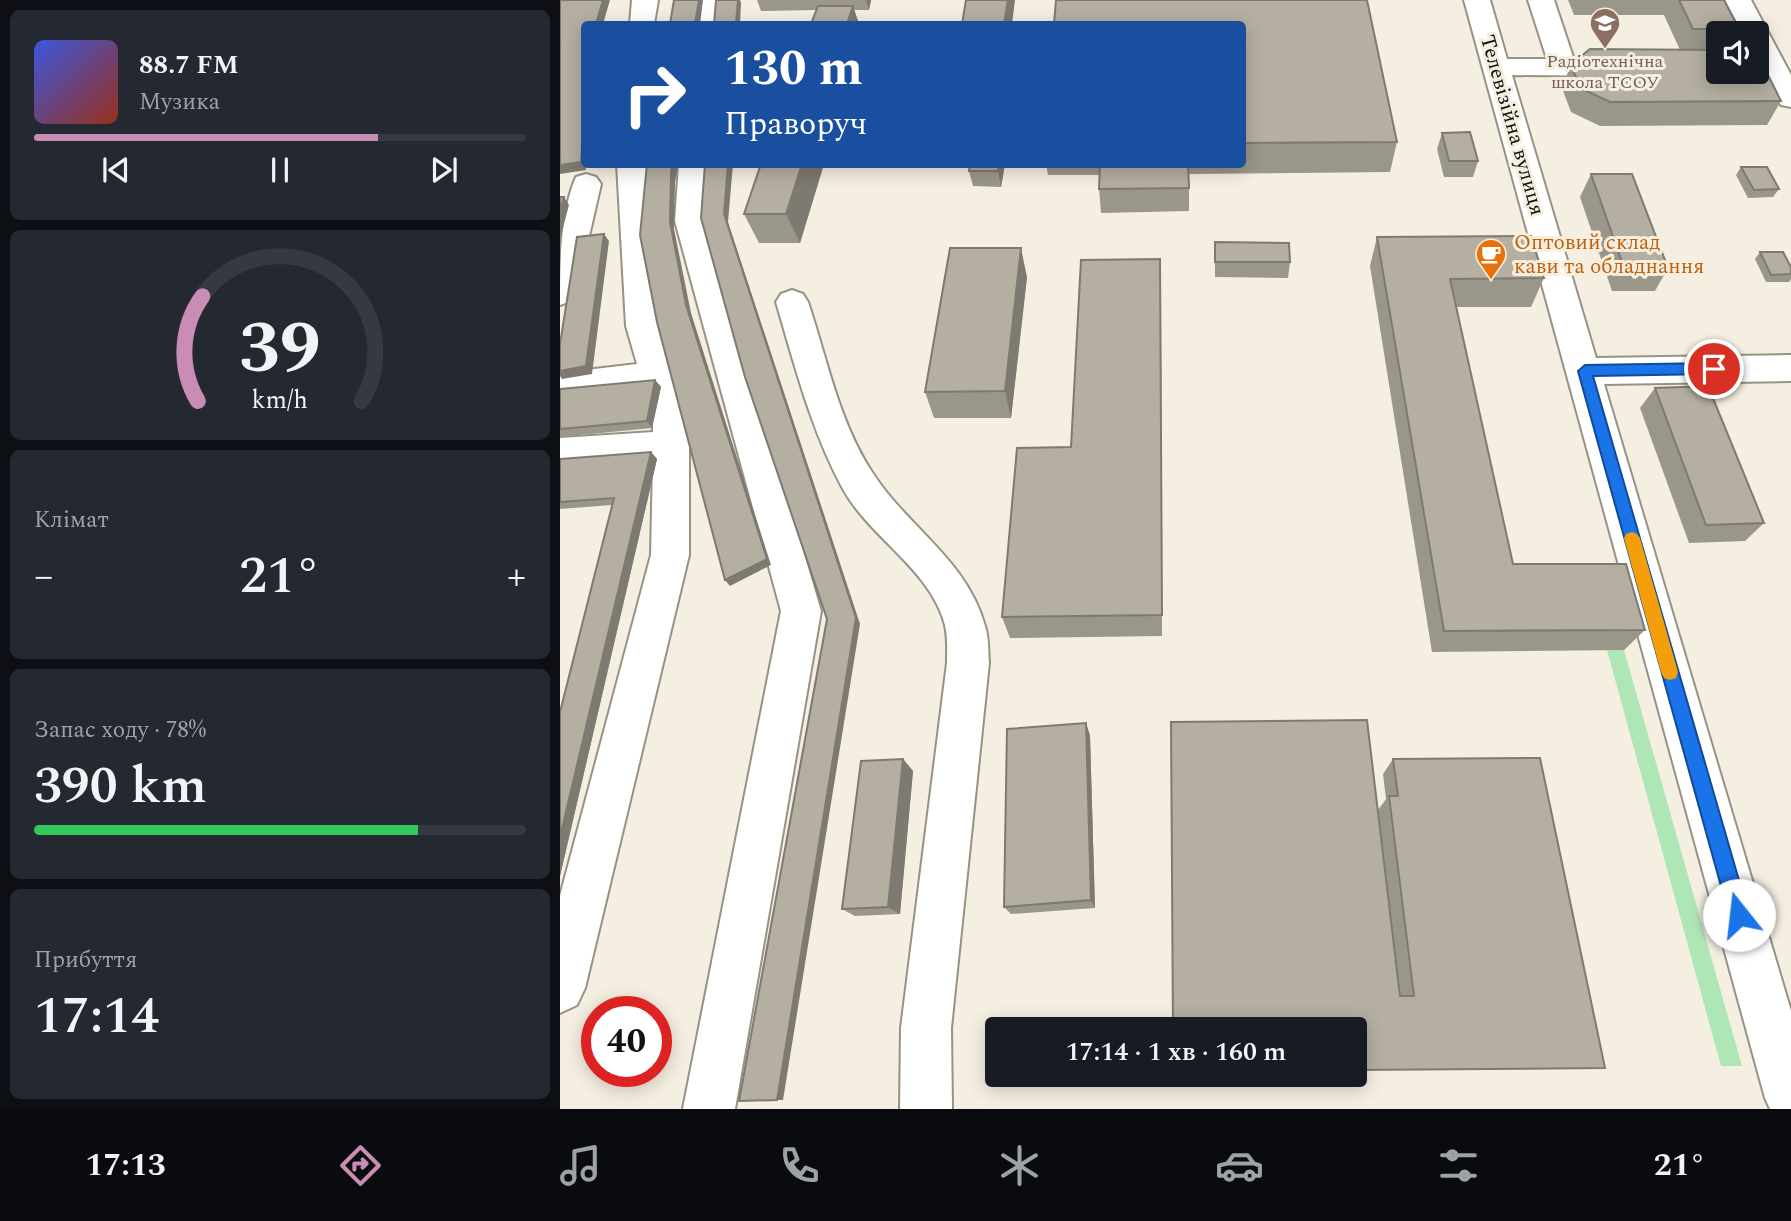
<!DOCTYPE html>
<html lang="uk">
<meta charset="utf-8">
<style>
body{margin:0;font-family:Spectral,serif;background:#242831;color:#f1f3f6;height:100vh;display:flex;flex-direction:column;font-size:26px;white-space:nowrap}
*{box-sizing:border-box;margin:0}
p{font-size:23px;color:#9ea1a6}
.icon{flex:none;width:38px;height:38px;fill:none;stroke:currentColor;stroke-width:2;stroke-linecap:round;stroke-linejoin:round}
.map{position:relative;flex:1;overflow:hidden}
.panel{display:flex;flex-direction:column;gap:10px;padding:10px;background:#0d0f14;width:560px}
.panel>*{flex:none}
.guide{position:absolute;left:21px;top:21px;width:665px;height:147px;border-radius:7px;box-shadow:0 4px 18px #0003;background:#1a4fa0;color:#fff;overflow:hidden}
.fabs{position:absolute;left:1146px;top:21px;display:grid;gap:14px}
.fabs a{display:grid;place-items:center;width:63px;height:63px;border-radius:7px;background:#171b24;box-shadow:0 4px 18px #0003;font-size:35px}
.speed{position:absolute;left:21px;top:996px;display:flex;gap:14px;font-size:35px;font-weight:700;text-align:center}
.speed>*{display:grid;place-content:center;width:91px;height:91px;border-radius:50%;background:#171b24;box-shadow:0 4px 18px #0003;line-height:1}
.speed .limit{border:10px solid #d22;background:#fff;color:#111}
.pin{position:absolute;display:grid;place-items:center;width:60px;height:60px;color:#fff;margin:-30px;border:4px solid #fff;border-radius:50%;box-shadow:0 2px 7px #0007}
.me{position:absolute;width:77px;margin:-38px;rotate:344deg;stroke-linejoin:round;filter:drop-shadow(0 0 5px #0008)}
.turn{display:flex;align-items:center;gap:24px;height:147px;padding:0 28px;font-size:32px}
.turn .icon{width:91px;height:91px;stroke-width:2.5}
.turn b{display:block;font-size:49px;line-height:60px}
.big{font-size:52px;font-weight:600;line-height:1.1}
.panel .tile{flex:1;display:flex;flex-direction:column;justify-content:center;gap:10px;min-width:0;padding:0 24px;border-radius:10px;background:#242831}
.panel .dial{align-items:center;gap:0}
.dial svg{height:182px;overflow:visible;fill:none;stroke:#363941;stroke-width:7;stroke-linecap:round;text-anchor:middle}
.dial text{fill:#f1f3f6;stroke:none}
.song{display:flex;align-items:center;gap:21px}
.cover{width:84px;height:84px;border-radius:10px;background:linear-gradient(135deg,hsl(230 70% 55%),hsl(10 70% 35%))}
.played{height:7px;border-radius:4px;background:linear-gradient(90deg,#c88cb5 70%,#363941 70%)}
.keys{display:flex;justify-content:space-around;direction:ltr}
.heat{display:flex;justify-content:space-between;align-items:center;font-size:38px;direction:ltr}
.charge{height:10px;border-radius:5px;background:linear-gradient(90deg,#34c759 78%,#363941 0)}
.trip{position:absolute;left:425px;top:1017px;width:382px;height:70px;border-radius:7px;background:#171b24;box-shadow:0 4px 18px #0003;font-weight:600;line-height:70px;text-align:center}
.dock{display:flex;height:112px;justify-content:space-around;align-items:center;background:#090b0e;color:#9ea1a6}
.dock .icon{width:49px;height:49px}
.dock .selected{color:#c88cb5}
.dock b{font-size:32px;color:#f1f3f6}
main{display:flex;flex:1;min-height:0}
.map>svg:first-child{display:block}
.green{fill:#afe6b6}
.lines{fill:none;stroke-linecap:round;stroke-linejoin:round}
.minor-casing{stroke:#979284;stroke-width:4}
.minor{fill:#fff;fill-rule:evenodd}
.wall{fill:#9b968a}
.shaded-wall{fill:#7e7a71}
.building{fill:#b4afa1;stroke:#7e7a71;stroke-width:2}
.route{fill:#1a73e8;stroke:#114b97;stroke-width:2}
.slow{fill:#f59e0b}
.labels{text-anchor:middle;stroke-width:6;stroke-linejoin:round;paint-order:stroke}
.far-education-label{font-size:18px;fill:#785e54;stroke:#f5efe1}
.street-label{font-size:21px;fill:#100e09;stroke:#f5efe1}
.food-label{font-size:21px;fill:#c56008;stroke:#f5efe1;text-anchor:start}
</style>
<main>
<section class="panel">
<div class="tile">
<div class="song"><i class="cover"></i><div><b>88.7 FM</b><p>Музика</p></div></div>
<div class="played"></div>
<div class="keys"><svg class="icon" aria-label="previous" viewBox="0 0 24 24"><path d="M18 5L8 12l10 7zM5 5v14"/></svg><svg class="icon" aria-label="pause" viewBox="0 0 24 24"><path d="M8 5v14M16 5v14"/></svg><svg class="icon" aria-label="next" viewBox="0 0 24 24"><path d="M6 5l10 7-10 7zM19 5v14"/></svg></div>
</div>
<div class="tile dial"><svg viewBox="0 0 100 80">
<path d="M14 69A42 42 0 1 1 86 69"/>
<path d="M14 69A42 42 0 0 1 16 23" stroke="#c88cb5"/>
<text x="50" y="56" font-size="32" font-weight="700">39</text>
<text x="50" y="72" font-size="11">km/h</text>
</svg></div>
<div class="tile"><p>Клімат</p>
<div class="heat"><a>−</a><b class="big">21°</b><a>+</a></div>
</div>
<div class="tile"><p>Запас ходу · 78%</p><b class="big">390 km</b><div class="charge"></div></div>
<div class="tile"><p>Прибуття</p><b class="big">17:14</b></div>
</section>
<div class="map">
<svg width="1231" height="1109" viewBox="0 0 1231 1109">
<rect width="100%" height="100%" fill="#f5efe1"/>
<path class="green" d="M1047,650H1064L1182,1066H1161Z"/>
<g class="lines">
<g class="minor-casing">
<path id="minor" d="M72,0H98L94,24H70Z
M141,0H167L163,24H139Z
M904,0H930L947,59H987L968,0H994L1014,60L1158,61V72H1169L1158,77L952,75L1036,358L1231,355V381L1044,384L1231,1011V1109H1210L1205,1098Z
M1165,0H1191L1231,75V107L1221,105L1205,77L1188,75L1186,72H1197V33H1183Z
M57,164H86L98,326L129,420V555L25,988L17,1005L0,1013V896L91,555L93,461L0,468V438L93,432V420L84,390L0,399V373L77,364L66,326Z
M119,164H148L145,221L261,611L175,1109H123L221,611L115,221Z
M26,174L36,177L41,184L16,293L11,301L0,305C0,264 0,213 16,177Z
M232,290L243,294L248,302C267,359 279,422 312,472C347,527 407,560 425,626C429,638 428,651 429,663L391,1028L392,1109H340L341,1028L387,663C387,651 388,638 385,625C371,570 310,538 283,489C251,430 235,366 216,302L221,294Z"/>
</g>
<use href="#minor" class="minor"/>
</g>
<path class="wall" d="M197,0H311L309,10H294L299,24H251L256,10L201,11Z
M1008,0H1164L1179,29L1177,33H1158V72L1221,101L1207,125L1040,126L1011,112L1002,88L1011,64L1120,50L1104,15H1014Z
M682,24L837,142L830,172L629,174V211L541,213L539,189L540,175H488L486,164H682Z
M882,133L918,161L913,177H884L877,149Z
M264,164L240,243H199L184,214Z
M445,164L441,187L413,186L409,171Z
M1181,167L1219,189L1213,197L1188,198L1176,175Z
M1031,174L1108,268L1095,291H1052L1020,197Z
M817,237L984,278L971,307H896L953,564L1085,630L1064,650L872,652L810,266Z
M655,242L730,262L728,278L655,277Z
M1200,252L1231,267V279L1229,282H1206L1195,259Z
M467,277L451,418H374L365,392Z
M601,288L602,636L450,638L442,617Z
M95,380L101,387L92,428L0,437V389Z
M1095,388L1204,523L1185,541L1129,543L1080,408Z
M91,452L97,459L0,876V712L52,505L0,509V459Z
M526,723L530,736L535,908L451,914L444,907Z
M343,759L353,771L340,914L295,916L282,909Z
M833,759L1045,1068L794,1070V1029L840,996L818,810L826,799L823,774Z"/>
<path class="shaded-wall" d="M43,0H50L43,24H36Z
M139,0H143L140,24H135Z
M178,0H180L181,3L180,24H176Z
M306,0H311L309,10Z
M448,0H455L452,24H444Z
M293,6L299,24H287Z
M24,112V164H26V170L0,174V165Z
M112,164H118L115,182L114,229L131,313L211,565L170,586L165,580L126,305L110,222L111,174Z
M168,164H173L168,222L300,624L223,1100H217L296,618L164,214Z
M242,164H264L240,243L226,214Z
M439,164H445L441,187L438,171Z
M4,197L9,205L0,239V211Z
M44,234L49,241L32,374L2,379L0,376V371Z
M461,248L467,277L451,418L445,391Z
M95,380L101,387L92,428L87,421Z
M91,452L97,459L0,876V837Z
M526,723L530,736L535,908L531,900Z
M343,759L353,771L340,914L328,907Z"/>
<path class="building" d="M0,0H43L36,24H24V112L21,162L0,165Z
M114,0H139L135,24H110Z
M156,0H178L176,24H154Z
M406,0H448L444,24H402Z
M496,0H807L837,142L682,143V24H494Z
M1119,0H1164L1179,29H1133Z
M258,6H293L287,24H251Z
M1030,49L1158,50V72H1197V53L1221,101L1050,102L1020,88L1011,64Z
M910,132L918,161H889L882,133Z
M87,164H112L111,174L110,222L126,305L207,559L165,580L97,322L80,235Z
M145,164H168L164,214L296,618L217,1100L179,1101L267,619L185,377L141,218Z
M201,164H242L226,214H184Z
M410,164H439L438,171H409Z
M540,164H628L629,188L539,189Z
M1181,167H1207L1219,189L1194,190Z
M1031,174H1072L1108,268H1064Z
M0,197H4L0,211Z
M44,234L26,366L0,371V344L17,237Z
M971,236L984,278L890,279L953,564H1066L1085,630L884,631L817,237Z
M655,242L729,243L730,262H655Z
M390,248H461L445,391L365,392Z
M1200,252H1223L1231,267V274L1211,275Z
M600,259L602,615L442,617L457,448L511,447L521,260Z
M95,380L87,421L0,429V389Z
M1148,386L1204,523L1146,525L1095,388Z
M91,452L0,837V712L54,498L0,502V459Z
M807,720L840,996H854L829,796H838L833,759L980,758L1045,1068L794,1070V1029H613L611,722Z
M526,723L531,900L444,907L447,729Z
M343,759L328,907L282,909L301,761Z"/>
<path class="route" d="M1154,363L1161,369L1154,374L1033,376L1189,915L1186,922L1179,925L1172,922L1169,915L1018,371L1025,365Z"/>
<path class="slow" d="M1072,532L1077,534L1080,538L1118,672L1116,678L1110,680L1104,678L1101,672L1064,538L1066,534Z"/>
<defs>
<g id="school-pin" transform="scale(1.575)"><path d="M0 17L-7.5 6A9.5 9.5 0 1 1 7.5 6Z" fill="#8d6e63" stroke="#f5efe1"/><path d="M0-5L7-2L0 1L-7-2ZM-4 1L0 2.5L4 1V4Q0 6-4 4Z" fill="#fff"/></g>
<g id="cafe-pin" transform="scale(1.575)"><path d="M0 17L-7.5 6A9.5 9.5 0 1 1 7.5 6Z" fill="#e8710a" stroke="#f5efe1"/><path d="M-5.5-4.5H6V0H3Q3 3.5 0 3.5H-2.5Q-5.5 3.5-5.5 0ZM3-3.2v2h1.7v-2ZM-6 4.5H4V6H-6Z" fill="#fff"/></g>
</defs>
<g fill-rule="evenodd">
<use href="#school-pin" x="1045" y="23"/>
<use href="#cafe-pin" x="931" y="254"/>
</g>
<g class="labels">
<g class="far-education-label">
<text x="1045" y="67">Радіотехнічна<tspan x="1045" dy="21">школа ТСОУ</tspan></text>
</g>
<g class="street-label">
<text transform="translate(953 125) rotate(74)" y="7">Телевізійна вулиця</text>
</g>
<g class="food-label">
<text x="954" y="249">Оптовий склад<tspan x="954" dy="24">кави та обладнання</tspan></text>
</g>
</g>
</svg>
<div class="fabs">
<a><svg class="icon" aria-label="sound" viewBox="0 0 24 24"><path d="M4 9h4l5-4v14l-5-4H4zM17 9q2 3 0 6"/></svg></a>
</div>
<div class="speed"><div class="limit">40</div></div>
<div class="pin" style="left:1154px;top:369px;background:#d93025"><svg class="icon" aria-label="arrive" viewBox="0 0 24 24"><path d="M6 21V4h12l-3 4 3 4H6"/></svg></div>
<svg class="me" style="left:1179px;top:915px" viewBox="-20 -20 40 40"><circle r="19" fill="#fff"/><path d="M0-13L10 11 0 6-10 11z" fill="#1a73e8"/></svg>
<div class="trip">17:14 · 1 хв · 160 m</div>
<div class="guide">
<div class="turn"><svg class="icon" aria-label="right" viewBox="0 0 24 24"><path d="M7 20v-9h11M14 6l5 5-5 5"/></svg><div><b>130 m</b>Праворуч</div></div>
</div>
</div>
</main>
<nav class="dock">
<b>17:13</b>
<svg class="icon selected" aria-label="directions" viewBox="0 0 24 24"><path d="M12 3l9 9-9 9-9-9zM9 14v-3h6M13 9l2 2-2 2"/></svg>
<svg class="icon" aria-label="music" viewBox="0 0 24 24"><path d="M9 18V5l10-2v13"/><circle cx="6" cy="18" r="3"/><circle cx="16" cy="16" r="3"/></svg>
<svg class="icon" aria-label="phone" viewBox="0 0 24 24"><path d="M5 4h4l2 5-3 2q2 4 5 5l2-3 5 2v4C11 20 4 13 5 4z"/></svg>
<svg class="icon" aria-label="climate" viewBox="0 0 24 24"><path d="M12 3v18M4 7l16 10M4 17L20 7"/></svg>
<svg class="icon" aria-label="car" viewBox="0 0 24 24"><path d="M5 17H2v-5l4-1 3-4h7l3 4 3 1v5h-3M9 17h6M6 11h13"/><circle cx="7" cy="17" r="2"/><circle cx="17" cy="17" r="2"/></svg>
<svg class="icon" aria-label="filters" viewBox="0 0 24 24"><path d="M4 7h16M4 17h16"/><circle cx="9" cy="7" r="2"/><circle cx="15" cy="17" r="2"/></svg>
<b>21°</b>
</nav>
